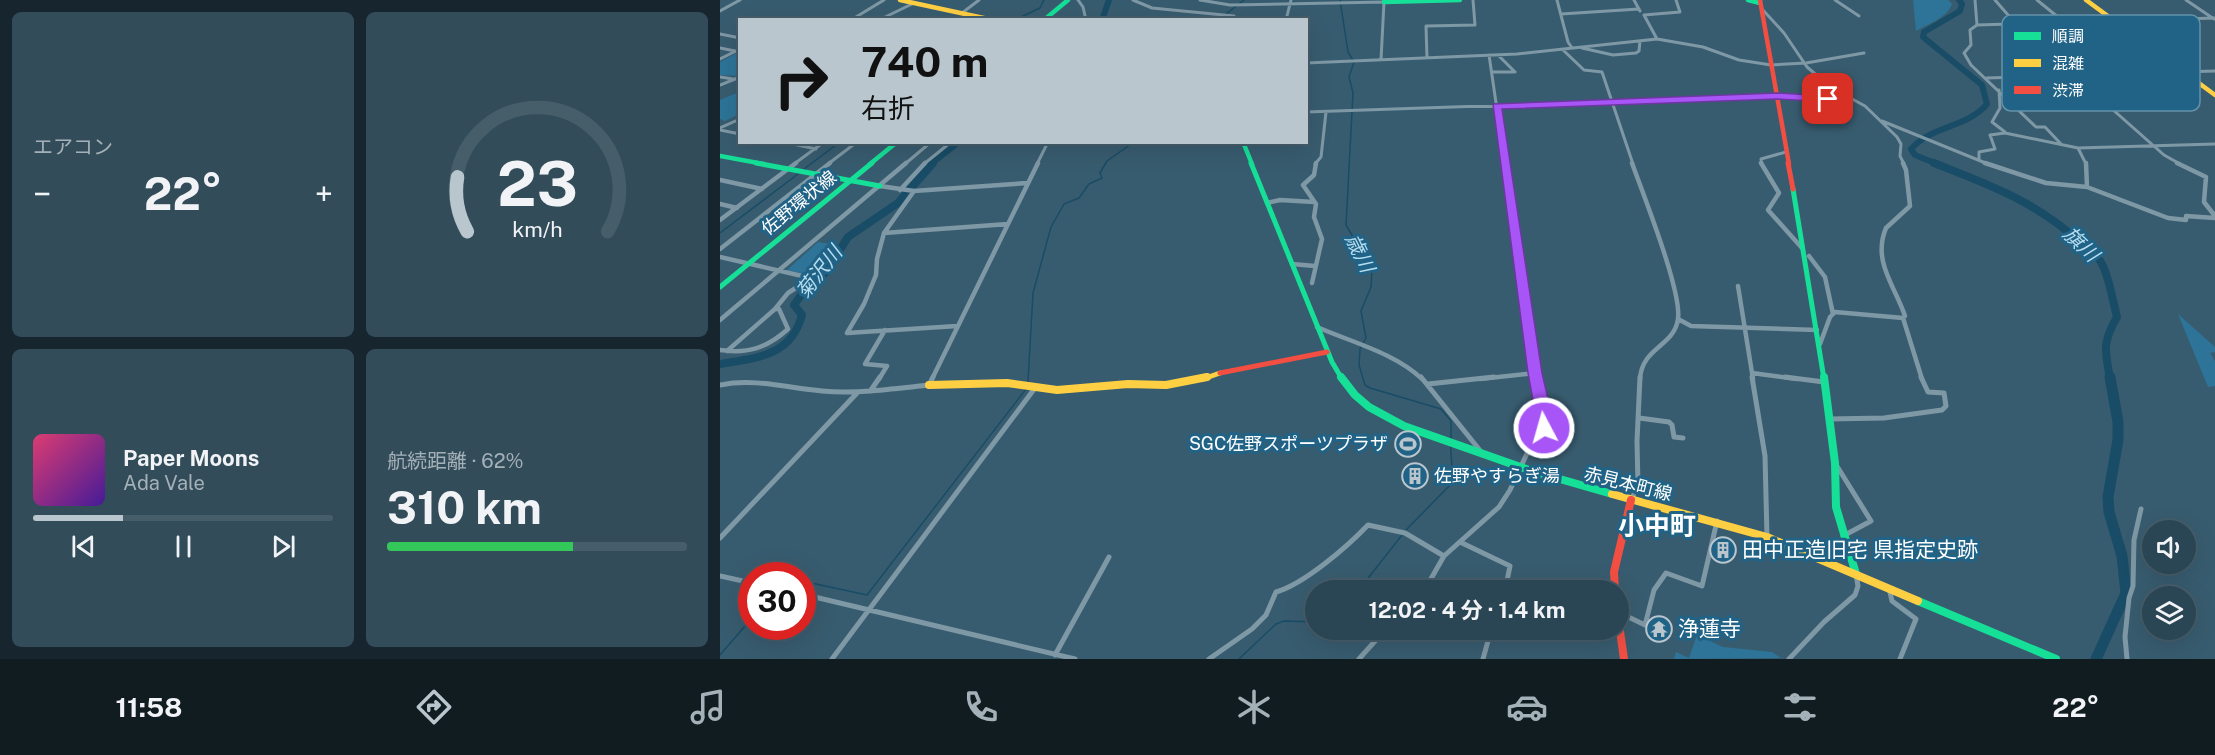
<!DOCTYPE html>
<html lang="ja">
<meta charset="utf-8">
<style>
body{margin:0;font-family:"Public Sans","Noto Sans JP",sans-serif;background:#324c5a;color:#f1f3f6;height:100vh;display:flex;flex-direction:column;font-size:22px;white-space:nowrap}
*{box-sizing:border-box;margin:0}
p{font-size:20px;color:#a5b1b8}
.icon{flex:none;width:33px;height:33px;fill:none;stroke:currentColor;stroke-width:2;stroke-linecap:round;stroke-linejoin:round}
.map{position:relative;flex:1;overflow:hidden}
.sheet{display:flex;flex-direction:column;gap:12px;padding:12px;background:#17262e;width:720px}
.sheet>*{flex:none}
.banner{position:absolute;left:18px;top:18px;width:570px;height:126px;border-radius:0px;box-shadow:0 6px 24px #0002,0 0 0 2px #465d6a;background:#b9c6cd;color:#111;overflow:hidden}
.tools{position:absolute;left:1422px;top:520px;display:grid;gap:12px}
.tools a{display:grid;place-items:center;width:54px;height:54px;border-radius:50%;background:#2a4553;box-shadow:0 6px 24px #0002,0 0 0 2px #465d6a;font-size:30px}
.speed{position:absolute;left:18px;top:562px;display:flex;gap:12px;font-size:30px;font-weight:700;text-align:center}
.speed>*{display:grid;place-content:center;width:78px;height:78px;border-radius:50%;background:#2a4553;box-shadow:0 6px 24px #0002,0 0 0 2px #465d6a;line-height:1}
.speed .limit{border:9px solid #d22;background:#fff;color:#111}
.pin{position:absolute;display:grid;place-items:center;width:51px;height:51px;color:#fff;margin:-26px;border-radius:12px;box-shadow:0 3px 9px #0006}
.me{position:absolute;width:66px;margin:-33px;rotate:354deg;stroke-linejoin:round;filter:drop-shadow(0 0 4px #0008)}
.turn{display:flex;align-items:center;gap:21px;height:126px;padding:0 24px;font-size:27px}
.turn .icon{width:78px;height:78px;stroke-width:2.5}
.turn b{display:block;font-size:42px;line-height:51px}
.big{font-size:45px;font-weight:700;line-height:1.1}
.sheet .widget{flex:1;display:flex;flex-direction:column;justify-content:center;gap:9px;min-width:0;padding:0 21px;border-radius:9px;background:#324c5a}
.sheet .dial{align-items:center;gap:0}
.dial svg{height:156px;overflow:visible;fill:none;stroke:#465d6a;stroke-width:7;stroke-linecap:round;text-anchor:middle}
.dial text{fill:#f1f3f6;stroke:none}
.song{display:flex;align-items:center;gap:18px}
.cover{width:72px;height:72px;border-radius:9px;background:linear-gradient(135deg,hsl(340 70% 55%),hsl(260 70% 35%))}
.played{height:6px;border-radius:3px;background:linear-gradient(90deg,#b9c6cd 30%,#465d6a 30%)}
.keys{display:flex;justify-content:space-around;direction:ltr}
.heat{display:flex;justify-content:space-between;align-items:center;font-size:33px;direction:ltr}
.charge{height:9px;border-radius:4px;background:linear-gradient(90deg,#34c759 62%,#465d6a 0)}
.sheet .tiles{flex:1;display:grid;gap:12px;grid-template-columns:repeat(2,1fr)}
.trip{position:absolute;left:585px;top:580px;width:324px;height:60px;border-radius:30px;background:#2a4553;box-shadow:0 6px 24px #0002,0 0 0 2px #465d6a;font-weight:700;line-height:60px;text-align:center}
.tabs{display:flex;height:96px;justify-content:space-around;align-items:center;background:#111c21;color:#a5b1b8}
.tabs .icon{width:42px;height:42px}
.tabs .on{color:#b9c6cd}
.tabs b{font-size:27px;color:#f1f3f6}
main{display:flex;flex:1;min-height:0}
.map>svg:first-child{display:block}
.green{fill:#2d7498}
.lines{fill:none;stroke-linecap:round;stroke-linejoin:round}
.stream{stroke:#194c66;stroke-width:1.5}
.river-far2{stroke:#194c66;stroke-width:6}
.river-far1{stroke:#194c66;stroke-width:8}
.river{stroke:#194c66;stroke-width:11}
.street-far2{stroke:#7f98a5;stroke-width:3}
.street-far1{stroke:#7f98a5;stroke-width:4.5}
.street{stroke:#7f98a5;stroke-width:5}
.fast-far2{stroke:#16e098;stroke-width:4.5}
.fast-far1{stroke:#16e098;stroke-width:5}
.fast{stroke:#16e098;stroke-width:8}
.slow-far2{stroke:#ffcf43;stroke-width:4.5}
.slow-far1{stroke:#ffcf43;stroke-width:5}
.slow{stroke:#ffcf43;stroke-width:8}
.jam-far2{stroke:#f24e42;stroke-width:4.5}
.jam-far1{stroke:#f24e42;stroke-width:5}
.jam{stroke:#f24e42;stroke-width:8}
.route{fill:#a855f7;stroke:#6d37a1;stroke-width:1.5}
.labels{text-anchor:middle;stroke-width:6;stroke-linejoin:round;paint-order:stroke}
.street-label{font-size:18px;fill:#fff;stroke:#216386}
.poi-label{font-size:18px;fill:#fff;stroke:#216386;text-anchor:end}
.water-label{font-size:20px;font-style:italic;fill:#b6def1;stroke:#216386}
.near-poi-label{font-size:21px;fill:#fff;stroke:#216386;text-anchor:start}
.near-quarter-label{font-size:26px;font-weight:bold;fill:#fff;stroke:#216386}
.key{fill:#216386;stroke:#6492aa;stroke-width:1.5}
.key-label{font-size:16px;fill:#fff}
</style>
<main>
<section class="sheet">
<div class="tiles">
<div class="widget"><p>エアコン</p>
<div class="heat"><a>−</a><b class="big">22°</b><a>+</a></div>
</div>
<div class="widget dial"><svg viewBox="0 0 100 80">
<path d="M14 69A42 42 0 1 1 86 69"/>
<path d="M14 69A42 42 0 0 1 9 41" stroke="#b9c6cd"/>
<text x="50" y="56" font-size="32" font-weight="700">23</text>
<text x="50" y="72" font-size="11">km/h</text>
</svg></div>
<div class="widget">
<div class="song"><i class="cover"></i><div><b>Paper Moons</b><p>Ada Vale</p></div></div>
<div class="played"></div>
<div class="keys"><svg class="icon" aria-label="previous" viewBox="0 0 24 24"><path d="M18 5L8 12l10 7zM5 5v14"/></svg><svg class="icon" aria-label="pause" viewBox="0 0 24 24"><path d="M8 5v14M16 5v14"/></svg><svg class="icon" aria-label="next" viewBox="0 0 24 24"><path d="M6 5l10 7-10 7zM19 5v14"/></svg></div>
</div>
<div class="widget"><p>航続距離 · 62%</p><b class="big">310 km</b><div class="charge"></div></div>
</div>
</section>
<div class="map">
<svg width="1495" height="659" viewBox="0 0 1495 659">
<rect width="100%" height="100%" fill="#385c6f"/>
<path class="green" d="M1193,0H1228L1232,4C1227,18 1208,24 1196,31Z
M19,52V76L0,75V62Z
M19,92V114L5,121L0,119V100Z
M98,242L110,244L106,247L111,262L98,277L67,270Z
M1458,314L1495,347V352L1490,353L1495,361V386L1488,387Z
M977,635L1003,647L1052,652L1061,658L954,659L956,652L969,658Z"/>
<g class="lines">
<path class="stream" d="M620,0L628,52L634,62L629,77L633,93L626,225L652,269L651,287L641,311L646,338L640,349L639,365L645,385L650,388L721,409L731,421V441
M506,14L524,0
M299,18L320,8L324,0
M492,20L499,16
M84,169L120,142
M0,233L78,174
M308,381L313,293L331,227L344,204L359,198L369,184L382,178L380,173L387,161L414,142
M685,531L732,483C734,470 730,459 731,445
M82,581L147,595L306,389
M638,591L682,535
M0,655L32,618
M519,659L556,624L564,621L596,622"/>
<path class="river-far2" d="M382,20L389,0
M211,164L239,142
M1217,164L1195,155L1191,149C1212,125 1247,128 1267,104L1262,85L1203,37L1204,32L1240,11L1242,4L1239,0"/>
<path class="river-far1" d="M1214,163C1269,185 1313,200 1359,241C1369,249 1379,256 1384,268C1390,283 1393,301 1397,317C1382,343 1385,350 1390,379
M0,364C35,358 71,357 82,315L74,305L84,291L106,272L128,237L178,203L213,163"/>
<path class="river" d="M1376,659L1406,593L1402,556L1389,512L1388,497L1398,440V422L1390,377"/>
<path class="street-far2" d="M358,0L363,7L366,20
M413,0L432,8L514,16
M480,0L510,5L664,2L661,60
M837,0L848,42L852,48
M914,0L920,11
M1115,0L1139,16
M1255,0L1257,25
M1275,0L1295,23L1444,155L1460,164
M1317,0L1380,51
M1466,0L1494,19
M1042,9L1064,33L1087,67L1112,88L1145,106L1177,137L1181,144L1180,156L1184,164
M0,11L20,0
M242,13L259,0
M841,14L919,9
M131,20L164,0
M159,20L194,3
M566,20L571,0
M0,34L20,38
M937,39L924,15L960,12L956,0
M0,48L15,51
M862,48L893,55L916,53L919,51L920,41
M842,49L864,70L882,72L913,164
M769,55L785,164
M778,55L795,72
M707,58L706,26L755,25L753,0
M0,59L20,49
M586,63L797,54L937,39L983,47L1019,60L1051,65L1086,63L1144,53
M772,72H793
M0,77L13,79
M1267,78L1495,71
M0,85L20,77
M1279,90L1280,108L1272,122L1285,132
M586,112L1057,96L1108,99L1129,97
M1162,121L1268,164
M0,128L20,119
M0,130L20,134
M64,142L96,149
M1341,144L1325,127H1316L1251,65L1244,53L1251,45L1250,30L1257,25L1495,18
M1358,148L1366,164
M1259,159V152L1275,149L1270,135L1285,133L1358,148L1495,144
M74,164L104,142
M108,164L137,142
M185,164L211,142
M204,164L231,142
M317,164L328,142
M595,164L601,157L606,112
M1042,164L1041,159L1066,152"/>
<path class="street-far1" d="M785,163L816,379
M912,163C923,194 962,291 958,319C954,347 922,347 920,379
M1041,163L1059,193L1048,210L1082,248
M1265,163L1326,183L1367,187L1448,218L1466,220V216L1495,218
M1366,163L1367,187
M1457,163L1486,177L1484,202L1495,216
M0,180L42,189
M160,186L194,191L308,183
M180,190L205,163
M547,203L560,200L594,202
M0,204L17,208
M0,220L76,163
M164,233L288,224
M0,249L110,163
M1089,256L1105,277L1113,314
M0,257L91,278L68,293L55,309L7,351
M572,264L595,266
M592,283L602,239L594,217L596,204L583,185L594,175L596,163
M1018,286L1033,379
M1183,318L1202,379
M958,319L971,326L1097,330
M0,320L186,163
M597,327C631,342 675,353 702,379
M127,333L144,304L156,275L157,259L164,233L194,191
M127,333L237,326
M1100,344L1110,317L1115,312L1183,318L1185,316C1175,286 1152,261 1166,228L1190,206L1186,170L1183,163
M0,350C28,354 47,348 68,329L59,309H55
M1032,373L1077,379
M159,379L167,366L145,364L165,330
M212,379L318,163
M760,379L815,373"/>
<path class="street" d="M701,377L762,453
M1032,377L1045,456L1047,537
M1065,377L1104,382
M708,384L774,377
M0,385C35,378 67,388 102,391C137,394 174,389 209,385L213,377
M151,390L160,377
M919,418L949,422L952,425L954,437L963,438
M1109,419L1164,418L1222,410L1226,406L1224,393L1208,392L1201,377
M1115,463L1151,521L1123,536
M911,500L918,486L917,441L920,377
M0,538L138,392
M740,542L790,566L785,591
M0,576L32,583
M1169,588L1172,601L1196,619L1180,659
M704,591L724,556L779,507L790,490L810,447L824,428L825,416L816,377
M82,594L355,659
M898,612L925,625L934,590L946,573L982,586L997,521
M335,655L389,557
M112,659L315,388
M489,659L532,629L546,615L556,592C584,584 627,547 648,525L685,533L724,556
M639,659L665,630
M763,659L771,630
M1069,659L1104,622L1135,595L1138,586L1136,574
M1407,659L1405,637L1409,598L1413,586L1414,540L1421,509"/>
<path class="fast-far2" d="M1028,0L1040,3
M664,2L740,0
M324,20L348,0
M523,142L532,164
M0,156L44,164
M150,164L177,142"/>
<path class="fast-far1" d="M36,163L160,186
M531,163L612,362L622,379
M1073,189L1104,379
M0,287L152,163"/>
<path class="fast" d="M621,377L635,395L649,407L684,426L812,471L892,494
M1104,377L1115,463L1116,507L1136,574
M1198,601L1336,659"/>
<path class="slow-far2" d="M180,0L273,20
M1366,0L1495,95"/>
<path class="slow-far1" d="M483,379L500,373"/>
<path class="slow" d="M209,385L287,383L337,390L408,384L446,385L487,377
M892,494L1047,537L1198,601"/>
<path class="jam-far2" d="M1040,0L1069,164"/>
<path class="jam-far1" d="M1068,163L1073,189
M500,373L607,352"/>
<path class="jam" d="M895,591L894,572L911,500
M898,617L904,659"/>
</g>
<path class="route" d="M1057,93L1108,96L1113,99L1108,102L1057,99L782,109L822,373L832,416L829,432H819L808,373L773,104Z"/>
<defs>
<g id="stadium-ring" transform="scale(1.35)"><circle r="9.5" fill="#216386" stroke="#b9c6cd" stroke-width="1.5"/><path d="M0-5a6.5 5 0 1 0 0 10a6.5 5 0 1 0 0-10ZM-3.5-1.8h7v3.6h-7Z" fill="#b9c6cd"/></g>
<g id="building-ring" transform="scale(1.35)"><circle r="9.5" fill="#216386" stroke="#b9c6cd" stroke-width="1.5"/><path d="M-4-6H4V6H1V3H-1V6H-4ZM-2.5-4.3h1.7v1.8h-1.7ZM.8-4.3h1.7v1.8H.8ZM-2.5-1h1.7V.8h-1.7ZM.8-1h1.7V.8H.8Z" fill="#b9c6cd"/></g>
<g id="temple-ring" transform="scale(1.35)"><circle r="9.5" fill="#216386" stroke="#b9c6cd" stroke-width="1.5"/><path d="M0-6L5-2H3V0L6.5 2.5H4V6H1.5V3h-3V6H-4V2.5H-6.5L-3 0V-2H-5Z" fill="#b9c6cd"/></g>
</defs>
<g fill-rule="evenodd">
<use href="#stadium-ring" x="688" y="444"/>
<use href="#building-ring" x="695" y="476"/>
<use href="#building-ring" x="1003" y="550"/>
<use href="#temple-ring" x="939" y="629"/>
</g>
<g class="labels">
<g class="street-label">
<text transform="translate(79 203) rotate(-39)" y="6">佐野環状線</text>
<text transform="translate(908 484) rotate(14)" y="6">赤見本町線</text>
</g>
<g class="poi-label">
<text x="668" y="450">SGC佐野スポーツプラザ</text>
<text x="714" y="482" text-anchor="start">佐野やすらぎ湯</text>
</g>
<g class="water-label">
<text transform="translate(1361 244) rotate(44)" y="7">旗川</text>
<text transform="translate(640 253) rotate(64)" y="7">歳川</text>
<text transform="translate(99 272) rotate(-52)" y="7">菊沢川</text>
</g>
<g class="near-poi-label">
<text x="1022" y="557">田中正造旧宅 県指定史跡</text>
<text x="958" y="636">浄蓮寺</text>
</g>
<g class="near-quarter-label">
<text x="937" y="535">小中町</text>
</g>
</g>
<rect x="1282" y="15" width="198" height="96" rx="9" class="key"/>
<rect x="1294" y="32" width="27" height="8" fill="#16e098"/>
<rect x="1294" y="59" width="27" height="8" fill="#ffcf43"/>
<rect x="1294" y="86" width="27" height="8" fill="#f24e42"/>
<g class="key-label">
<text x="1332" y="42">順調</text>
<text x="1332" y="69">混雑</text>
<text x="1332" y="96">渋滞</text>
</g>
</svg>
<div class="tools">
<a><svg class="icon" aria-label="sound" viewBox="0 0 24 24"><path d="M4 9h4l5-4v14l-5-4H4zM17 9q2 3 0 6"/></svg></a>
<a><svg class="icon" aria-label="layers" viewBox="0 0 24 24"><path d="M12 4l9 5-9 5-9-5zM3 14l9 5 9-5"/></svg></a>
</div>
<div class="speed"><div class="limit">30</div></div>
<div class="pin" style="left:1108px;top:99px;background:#d93025"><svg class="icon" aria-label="arrive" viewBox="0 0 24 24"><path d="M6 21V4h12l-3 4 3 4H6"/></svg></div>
<svg class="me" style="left:824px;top:428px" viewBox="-20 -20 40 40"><circle r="17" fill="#a855f7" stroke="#fff" stroke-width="3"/><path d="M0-11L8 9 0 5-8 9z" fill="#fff"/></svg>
<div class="trip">12:02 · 4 分 · 1.4 km</div>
<div class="banner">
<div class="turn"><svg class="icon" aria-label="right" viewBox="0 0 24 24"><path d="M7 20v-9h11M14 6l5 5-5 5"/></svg><div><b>740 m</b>右折</div></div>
</div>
</div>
</main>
<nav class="tabs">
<b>11:58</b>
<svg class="icon on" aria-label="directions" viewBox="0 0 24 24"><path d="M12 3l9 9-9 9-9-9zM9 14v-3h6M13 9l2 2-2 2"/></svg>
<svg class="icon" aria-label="music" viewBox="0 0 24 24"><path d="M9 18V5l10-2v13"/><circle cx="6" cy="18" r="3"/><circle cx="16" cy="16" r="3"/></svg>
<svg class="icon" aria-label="phone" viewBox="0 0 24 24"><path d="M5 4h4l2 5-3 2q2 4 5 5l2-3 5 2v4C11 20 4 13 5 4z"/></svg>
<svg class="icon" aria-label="climate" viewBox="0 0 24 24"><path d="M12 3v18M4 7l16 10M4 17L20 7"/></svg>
<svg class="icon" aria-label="car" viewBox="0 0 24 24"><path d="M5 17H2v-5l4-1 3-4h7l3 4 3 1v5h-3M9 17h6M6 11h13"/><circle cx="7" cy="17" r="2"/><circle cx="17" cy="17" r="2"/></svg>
<svg class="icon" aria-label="filters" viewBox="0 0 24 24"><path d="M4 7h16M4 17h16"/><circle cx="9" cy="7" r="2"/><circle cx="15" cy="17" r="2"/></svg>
<b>22°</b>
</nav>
